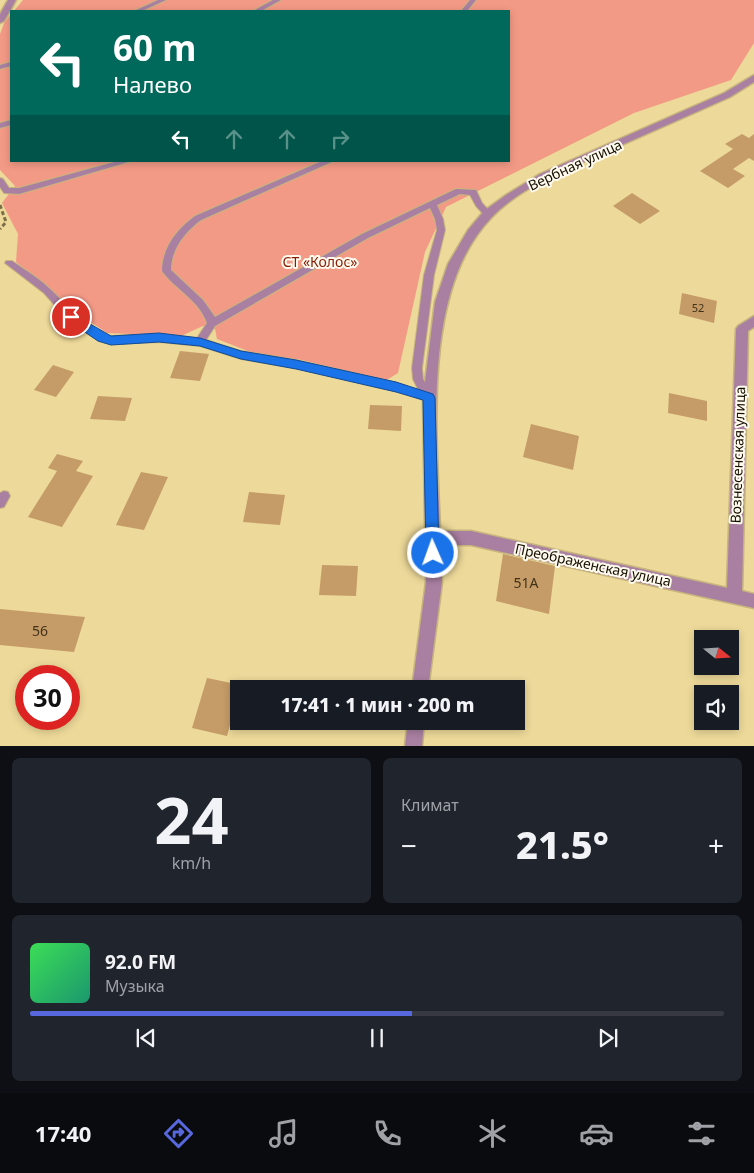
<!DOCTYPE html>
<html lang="ru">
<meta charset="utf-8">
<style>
body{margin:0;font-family:"Noto Sans",sans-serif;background:#20242c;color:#f1f3f6;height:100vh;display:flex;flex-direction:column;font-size:19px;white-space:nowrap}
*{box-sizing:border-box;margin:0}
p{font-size:16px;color:#9ea1a6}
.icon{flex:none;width:28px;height:28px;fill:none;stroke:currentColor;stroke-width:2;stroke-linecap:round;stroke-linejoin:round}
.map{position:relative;height:746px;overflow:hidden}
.sheet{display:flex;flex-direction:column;gap:12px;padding:12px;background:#0d0f14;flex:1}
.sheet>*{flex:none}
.top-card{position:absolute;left:10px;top:10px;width:500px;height:152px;border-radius:0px;box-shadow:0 2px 8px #0003;background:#00695c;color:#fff;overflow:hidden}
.needle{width:32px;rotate:108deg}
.controls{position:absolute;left:694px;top:630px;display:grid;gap:10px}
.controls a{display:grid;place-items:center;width:45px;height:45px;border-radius:0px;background:#171b24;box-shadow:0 2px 8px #0003;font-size:25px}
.speed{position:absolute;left:15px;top:665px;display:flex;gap:10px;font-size:25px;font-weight:700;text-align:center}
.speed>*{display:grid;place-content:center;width:65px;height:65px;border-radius:50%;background:#171b24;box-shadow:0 2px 8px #0003;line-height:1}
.speed .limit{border:8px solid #d22;background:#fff;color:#111}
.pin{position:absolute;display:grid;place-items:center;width:42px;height:42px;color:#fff;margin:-21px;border:2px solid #fff;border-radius:50%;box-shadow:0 1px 5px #0007}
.me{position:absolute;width:55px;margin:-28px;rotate:358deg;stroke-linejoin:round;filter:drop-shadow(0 0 4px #0008)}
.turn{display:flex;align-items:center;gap:18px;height:105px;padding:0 20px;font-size:22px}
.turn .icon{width:65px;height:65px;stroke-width:2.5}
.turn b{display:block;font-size:35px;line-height:42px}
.lanes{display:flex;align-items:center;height:48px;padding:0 20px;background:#0003;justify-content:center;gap:25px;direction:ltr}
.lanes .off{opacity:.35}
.big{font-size:38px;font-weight:800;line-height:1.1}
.sheet .card{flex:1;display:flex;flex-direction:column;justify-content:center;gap:8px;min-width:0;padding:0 18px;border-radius:8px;background:#20242c}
.sheet .dial{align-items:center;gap:0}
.dial b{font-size:65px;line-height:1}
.song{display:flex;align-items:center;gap:15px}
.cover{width:60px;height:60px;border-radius:8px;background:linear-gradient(135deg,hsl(130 70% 55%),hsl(160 70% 35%))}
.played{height:5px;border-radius:2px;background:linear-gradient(90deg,#5767de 55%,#363941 55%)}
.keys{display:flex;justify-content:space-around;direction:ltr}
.heat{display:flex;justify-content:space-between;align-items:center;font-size:28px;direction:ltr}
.sheet .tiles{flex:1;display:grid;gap:12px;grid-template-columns:1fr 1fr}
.card:last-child{grid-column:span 2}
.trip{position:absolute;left:230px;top:680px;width:295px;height:50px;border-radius:0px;background:#171b24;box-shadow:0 2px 8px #0003;font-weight:800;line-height:50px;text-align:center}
.dock{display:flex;height:80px;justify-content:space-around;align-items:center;background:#090b0e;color:#9ea1a6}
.dock .icon{width:35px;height:35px}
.dock .on{color:#5767de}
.dock b{font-size:22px;color:#f1f3f6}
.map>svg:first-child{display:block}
.green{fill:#f39a86}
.building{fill:#c59c67}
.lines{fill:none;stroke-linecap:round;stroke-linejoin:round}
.service-casing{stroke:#c6b57d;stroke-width:2}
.minor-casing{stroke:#c6b57d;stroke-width:3}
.path{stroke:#7c6f48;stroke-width:3;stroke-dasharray:4 2.5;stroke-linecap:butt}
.service{fill:#aa80a2;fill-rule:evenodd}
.minor{fill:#aa80a2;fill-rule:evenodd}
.route{fill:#1a73e8;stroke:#114b97}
.labels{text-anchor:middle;stroke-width:4;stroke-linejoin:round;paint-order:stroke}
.number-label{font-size:11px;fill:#42321a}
.street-label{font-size:14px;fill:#160f00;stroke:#fffbef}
.park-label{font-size:14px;fill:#871b03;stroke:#fffbef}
.near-number-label{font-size:14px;fill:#42321a}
</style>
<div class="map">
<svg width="754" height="746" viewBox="0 0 754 746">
<rect width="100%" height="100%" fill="#edd999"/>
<path class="green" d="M23,0H754V43L731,80L634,113L446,207L425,252L398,373L385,381L302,360L258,355L217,339L215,329L203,326L181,336L107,333L68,307L16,262L18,234L2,203L15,186L0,170V34L4,23L11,14V161H509V11H14Z"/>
<path class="building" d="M742,134L749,138L754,134V161L749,158L733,169L745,176L728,188L700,171L733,149L725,144Z
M632,193L660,211L640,224L613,206Z
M682,293L717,301L714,323L679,314Z
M180,351L209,354L200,381L170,378Z
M53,365L74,372L56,397L34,390Z
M669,393L707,401V421L668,413Z
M98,396L132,398L125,421L90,419Z
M370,405L402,406L401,431L368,429Z
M531,424L579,436L573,470L523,457Z
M57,454L83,461L76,471L93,476L62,527L28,517L57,471L48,468Z
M141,472L168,477L144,530L116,525Z
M249,492L285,495L280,525L243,522Z
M503,554L555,566L549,614L496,601Z
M322,565L358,566L356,596L319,595Z
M0,609L85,617L74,652L0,645Z
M207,678L241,685L227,736L192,728Z"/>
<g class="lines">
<g class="service-casing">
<path id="service" d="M158,0H166L142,11H134Z
M273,0H281L261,11H253Z
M470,0H476L467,11H461Z
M11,62V66L0,69V65Z
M11,120V125L0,128V123Z
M118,161H132L19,194L4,193L0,187V178L3,179L9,188H19Z
M322,161H334L201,220C185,232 171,249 171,270L203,300L215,317L362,234L456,189L476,190L482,203L492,214L491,216H485L476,206L470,195L460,194L437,205L443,219L445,230L434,275L422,368L423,379L434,398L433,401L429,402L397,391L296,368L241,359L200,346L159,342L111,344L99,341L68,320L44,293L5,263L6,261H12C25,270 39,278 50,289C68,305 85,331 111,336L159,334L197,338L207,323C199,300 176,290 162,271C162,248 177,229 195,216ZM430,208L435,219L437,230L424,275L412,368L413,379L419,391L397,383L296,360L241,351L206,340L215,326L368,238Z
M4,491L8,492L10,496L4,507L0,508V493Z"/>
</g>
<g class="minor-casing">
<path id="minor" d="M8,0H16L4,21L0,23V14Z
M754,75V82L730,97C689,115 647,134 606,152C567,170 521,186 491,218C421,291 437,437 440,531H471L727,588L736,329L738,326L754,316V327L748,331L742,591L754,594V608L471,545H440L442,582L428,689H412L426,582L423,398L435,302L448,264L468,230L484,211L506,195L540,174L724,93Z
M408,721H424L422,746H405Z"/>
</g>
<path class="path" d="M0,205L6,222L0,229"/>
<use href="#service" class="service"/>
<use href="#minor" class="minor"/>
</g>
<path class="route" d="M71,313L111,336L159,333L200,338L241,351L296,360L396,382L433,394L435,398L439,553L437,557L433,559L428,557L426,553L423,400L396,392L296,369L241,359L200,346L159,342L111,345L98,341L67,320L65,317L67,314Z"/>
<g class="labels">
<g class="number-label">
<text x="698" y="312">52</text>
</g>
<g class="street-label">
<text transform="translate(575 165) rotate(-25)" y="5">Вербная улица</text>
<text transform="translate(738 455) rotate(-88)" y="5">Вознесенская улица</text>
<text transform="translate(593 565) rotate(12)" y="5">Преображенская улица</text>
</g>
<g class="park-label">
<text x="320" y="267">СТ «Колос»</text>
</g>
<g class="near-number-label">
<text x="526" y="588">51А</text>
<text x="40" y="636">56</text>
</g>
</g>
</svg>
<div class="controls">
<a><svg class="needle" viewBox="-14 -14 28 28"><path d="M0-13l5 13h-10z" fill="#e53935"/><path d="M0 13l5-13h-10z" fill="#9ea1a6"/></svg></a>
<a><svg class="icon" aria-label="sound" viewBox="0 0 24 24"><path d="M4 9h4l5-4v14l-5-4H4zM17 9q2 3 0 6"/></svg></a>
</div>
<div class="speed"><div class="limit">30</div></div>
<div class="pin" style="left:71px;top:317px;background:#d93025"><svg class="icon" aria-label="arrive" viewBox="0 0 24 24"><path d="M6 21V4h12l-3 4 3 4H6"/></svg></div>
<svg class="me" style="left:433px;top:553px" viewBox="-20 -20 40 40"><circle r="17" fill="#1a73e8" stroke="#fff" stroke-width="3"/><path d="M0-11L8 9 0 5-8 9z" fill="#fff"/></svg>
<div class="trip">17:41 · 1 мин · 200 m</div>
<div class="top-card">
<div class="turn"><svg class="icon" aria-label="left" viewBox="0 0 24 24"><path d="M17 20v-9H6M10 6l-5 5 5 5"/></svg><div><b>60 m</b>Налево</div></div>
<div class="lanes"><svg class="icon" aria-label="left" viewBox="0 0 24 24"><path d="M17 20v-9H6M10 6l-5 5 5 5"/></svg><svg class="icon off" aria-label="ahead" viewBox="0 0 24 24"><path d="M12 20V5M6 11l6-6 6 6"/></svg><svg class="icon off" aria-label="ahead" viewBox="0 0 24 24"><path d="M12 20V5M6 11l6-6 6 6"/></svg><svg class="icon off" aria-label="right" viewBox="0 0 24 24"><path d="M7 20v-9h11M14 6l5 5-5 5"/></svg></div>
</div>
</div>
<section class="sheet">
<div class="tiles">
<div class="card dial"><b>24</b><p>km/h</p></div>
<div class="card"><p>Климат</p>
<div class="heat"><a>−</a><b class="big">21.5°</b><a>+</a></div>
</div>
<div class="card">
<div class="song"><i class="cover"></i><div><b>92.0 FM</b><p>Музыка</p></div></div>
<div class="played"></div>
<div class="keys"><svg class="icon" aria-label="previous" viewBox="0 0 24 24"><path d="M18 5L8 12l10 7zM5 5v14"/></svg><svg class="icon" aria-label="pause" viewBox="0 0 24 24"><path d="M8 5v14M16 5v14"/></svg><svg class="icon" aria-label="next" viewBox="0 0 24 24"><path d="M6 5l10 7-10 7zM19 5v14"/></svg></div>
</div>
</div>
</section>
<nav class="dock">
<b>17:40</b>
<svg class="icon on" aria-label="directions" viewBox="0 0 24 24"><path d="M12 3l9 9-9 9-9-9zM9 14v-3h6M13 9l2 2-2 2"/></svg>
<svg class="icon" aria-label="music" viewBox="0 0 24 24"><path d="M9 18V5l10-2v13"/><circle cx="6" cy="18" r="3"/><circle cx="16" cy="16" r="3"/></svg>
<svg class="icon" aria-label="phone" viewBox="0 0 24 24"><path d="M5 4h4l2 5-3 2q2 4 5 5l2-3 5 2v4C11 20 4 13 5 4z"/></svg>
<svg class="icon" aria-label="climate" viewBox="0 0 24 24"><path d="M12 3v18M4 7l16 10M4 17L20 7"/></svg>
<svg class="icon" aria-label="car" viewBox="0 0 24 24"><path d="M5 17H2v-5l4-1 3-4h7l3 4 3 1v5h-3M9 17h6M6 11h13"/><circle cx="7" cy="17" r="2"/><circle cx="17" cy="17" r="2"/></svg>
<svg class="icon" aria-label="filters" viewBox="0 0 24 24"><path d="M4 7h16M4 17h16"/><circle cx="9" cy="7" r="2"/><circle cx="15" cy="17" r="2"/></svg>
</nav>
